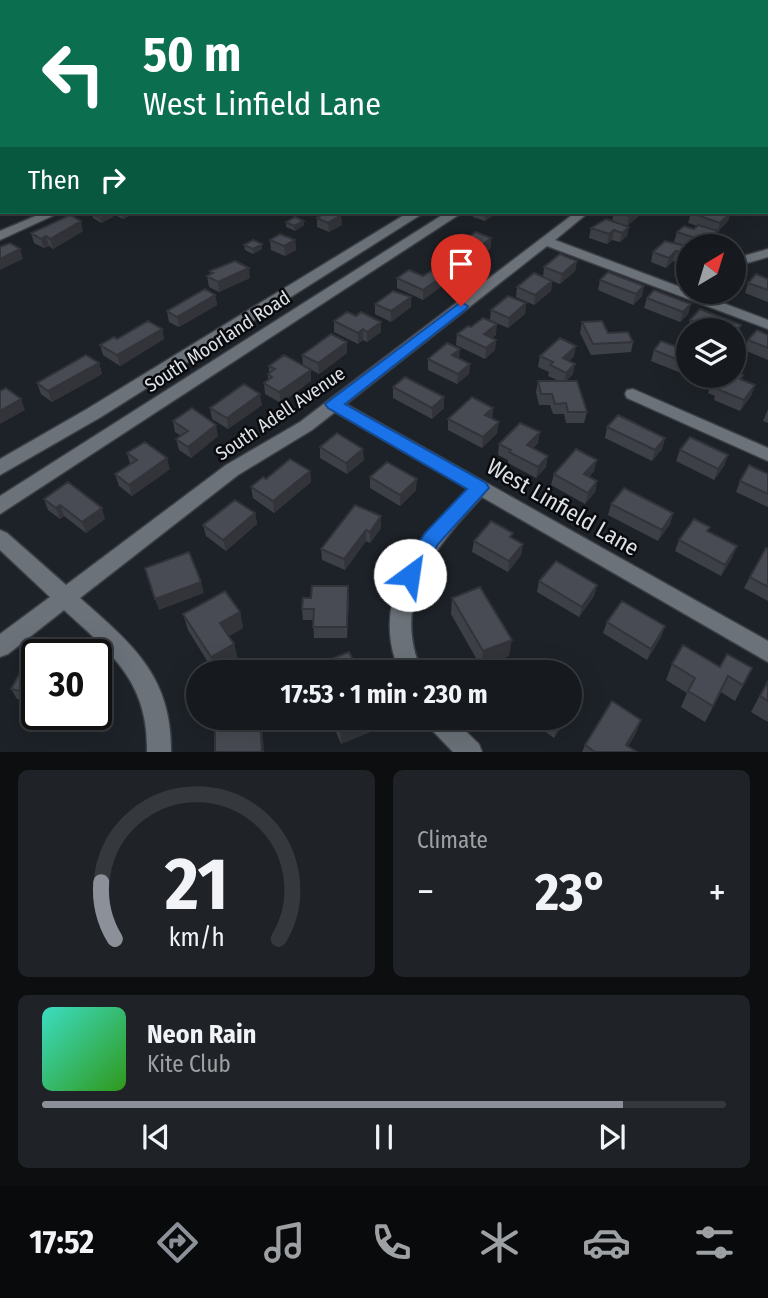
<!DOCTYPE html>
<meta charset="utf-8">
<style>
body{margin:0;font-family:"Fira Sans Condensed",sans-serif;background:#1f2327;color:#f1f3f6;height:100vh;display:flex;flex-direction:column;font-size:26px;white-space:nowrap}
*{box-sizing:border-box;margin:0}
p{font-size:23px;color:#9ea1a4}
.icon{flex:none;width:38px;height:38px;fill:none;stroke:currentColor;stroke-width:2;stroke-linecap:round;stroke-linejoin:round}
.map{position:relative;height:752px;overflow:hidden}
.details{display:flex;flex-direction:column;gap:18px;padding:18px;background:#0c0e10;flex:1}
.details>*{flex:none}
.top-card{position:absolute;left:0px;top:0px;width:768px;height:214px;box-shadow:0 7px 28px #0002,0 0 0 2px #35383c;background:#0b6e4f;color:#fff;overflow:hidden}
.needle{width:46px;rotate:38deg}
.buttons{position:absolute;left:676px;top:234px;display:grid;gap:14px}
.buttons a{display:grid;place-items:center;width:70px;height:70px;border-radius:50%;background:#161a1e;box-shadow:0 7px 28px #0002,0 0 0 2px #35383c;font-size:35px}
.speed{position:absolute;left:21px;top:639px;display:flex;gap:14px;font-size:35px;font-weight:700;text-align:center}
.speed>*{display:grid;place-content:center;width:91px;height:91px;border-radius:50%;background:#161a1e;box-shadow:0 7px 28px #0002,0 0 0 2px #35383c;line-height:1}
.speed .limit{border:4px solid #111;border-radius:10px;background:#fff;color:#111}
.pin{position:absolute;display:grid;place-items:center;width:60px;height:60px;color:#fff;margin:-72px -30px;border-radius:50% 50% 50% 0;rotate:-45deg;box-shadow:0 0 7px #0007}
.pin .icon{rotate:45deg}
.me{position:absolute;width:77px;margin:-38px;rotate:31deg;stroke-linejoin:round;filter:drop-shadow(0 0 5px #0008)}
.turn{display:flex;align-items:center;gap:24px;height:147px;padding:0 28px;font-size:32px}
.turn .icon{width:91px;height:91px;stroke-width:2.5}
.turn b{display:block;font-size:49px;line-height:60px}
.then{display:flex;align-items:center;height:66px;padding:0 28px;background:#0003;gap:14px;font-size:26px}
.big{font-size:52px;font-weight:700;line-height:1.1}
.details .card{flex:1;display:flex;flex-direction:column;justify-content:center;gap:10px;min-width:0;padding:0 24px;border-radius:10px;background:#1f2327}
.details .dial{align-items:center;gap:0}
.dial svg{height:182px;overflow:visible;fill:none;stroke:#35383c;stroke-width:7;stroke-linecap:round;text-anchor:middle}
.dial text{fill:#f1f3f6;stroke:none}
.song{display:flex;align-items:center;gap:21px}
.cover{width:84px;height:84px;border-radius:10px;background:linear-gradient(135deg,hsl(170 70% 55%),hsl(110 70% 35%))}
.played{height:7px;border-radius:4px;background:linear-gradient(90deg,#8c9099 85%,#35383c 85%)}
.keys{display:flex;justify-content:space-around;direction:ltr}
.heat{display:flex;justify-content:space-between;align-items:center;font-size:38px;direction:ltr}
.details .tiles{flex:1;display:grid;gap:18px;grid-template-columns:1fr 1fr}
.card:last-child{grid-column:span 2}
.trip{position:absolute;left:186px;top:660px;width:396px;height:70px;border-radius:35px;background:#161a1e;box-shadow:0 7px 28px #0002,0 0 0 2px #35383c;font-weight:700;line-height:70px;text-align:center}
.tabs{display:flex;height:112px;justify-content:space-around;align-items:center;background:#090a0c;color:#9ea1a4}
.tabs .icon{width:49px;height:49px}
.tabs .active{color:#8c9099}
.tabs b{font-size:32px;color:#f1f3f6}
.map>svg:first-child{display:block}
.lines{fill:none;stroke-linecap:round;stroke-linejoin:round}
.lane-casing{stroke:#3b3e43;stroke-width:6}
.street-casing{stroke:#3b3e43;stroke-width:3}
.secondary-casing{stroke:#3b3e43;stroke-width:3}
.lane{stroke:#6b7279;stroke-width:4.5}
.street{fill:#6b7279;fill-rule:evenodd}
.secondary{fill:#6b7279;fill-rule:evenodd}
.wall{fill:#3e4047}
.shaded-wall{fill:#32343a}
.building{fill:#484b53;stroke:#32343a;stroke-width:2}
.route{fill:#1a73e8;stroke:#114b97;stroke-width:2}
.labels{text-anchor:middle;stroke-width:5;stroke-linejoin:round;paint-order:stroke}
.street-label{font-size:19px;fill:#dee1e5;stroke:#090b0e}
.near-street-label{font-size:23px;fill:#dee1e5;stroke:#090b0e}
</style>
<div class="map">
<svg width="768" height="752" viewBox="0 0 768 752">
<rect width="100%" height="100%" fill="#1d2228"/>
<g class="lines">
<g class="lane-casing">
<path id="lane" d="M114,0L124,2
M473,2L489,0"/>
</g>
<g class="street-casing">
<path id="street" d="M156,0H164L155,2Z
M766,11H768V15H766Z
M0,57H2V63H0Z
M766,76H768V82H766Z
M766,159H768V166H766Z
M0,181H2V188H0Z
M45,212H61L0,240V231Z
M576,212H589L555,240L688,290V292H694L768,320V329L547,246L346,404L768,641V662L482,497C435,547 390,600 422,672H400C367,599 420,538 468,489L335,412L312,430L238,475L80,598C132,644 172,676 171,752H147C149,682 111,653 64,610L8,654L0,657V634L50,597L0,550V530L7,533L66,585L226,465L300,422Z
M768,249V257L733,267V259Z
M633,389L768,448V461L627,398L625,394L627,390Z
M424,718H452L479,744L482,752H453L428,726Z"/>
</g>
<g class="secondary-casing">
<path id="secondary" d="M747,0H756L745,2Z
M766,3H768L766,9Z
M409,212H425L101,417L0,475V459L87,409Z
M447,212H463L0,514V496Z"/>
</g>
<use href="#lane" class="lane"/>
<use href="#street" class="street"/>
<use href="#secondary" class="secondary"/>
</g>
<path class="wall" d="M178,0H191L190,2H179Z
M250,0H263V2H251Z
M362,0H386V1L363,2Z
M395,0H411V2H396Z
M548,0H592L591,2H548Z
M768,24V46H766V25Z
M766,88L768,89V115L766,114Z
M96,212H131V215L123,219L113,214V217L101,223L93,218L92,214Z
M473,212H493L492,216L485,221L473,217Z
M614,212H640L639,216L627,226L612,221Z
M693,212H763L761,216H743L741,213H730L728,221L718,231L715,241L707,247H688L683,264L673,261L666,268L651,262L653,252L687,246L674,242L677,232L694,229L697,226L688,223L691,213Z
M317,218L342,225L329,232L317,227Z
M304,221V225L295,231L286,227V222Z
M629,227L627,236L620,242L612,240L607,244L589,238L591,228Z
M83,231L53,249L49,246L44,248L34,243L31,233Z
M469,236L491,238V248L476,259L470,256L469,265L451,278L436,271V261L453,249L454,239Z
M270,240H295L296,250L285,256L271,250Z
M244,245L262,249L253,254L245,250Z
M577,261L575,271L560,284L552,281L551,291L534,305L516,297L517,287L543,277L544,267Z
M210,271L250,278L219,292L209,287L207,276L210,275Z
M397,278L442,286L423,300L397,288Z
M768,279V302L745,293L748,283Z
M600,280L642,296L633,305L598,290Z
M215,295L217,305L179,327L169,322L167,311Z
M647,298L691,304L688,314L680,322L644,308Z
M526,303L525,314L508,328L490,320L491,310Z
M375,304L411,307L391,322L375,314Z
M356,316L381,322V332L367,342L363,340L358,344L334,332V321Z
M690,320L741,325L738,335L733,341V331H687Z
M582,322L608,333L633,342L631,352L591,355L580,333Z
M471,327L496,335L492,338L496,340L495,350L485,359L456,345L457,334Z
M162,329L164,339L120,366L103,355L100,345L117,339Z
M768,335V360L744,350L748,340Z
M347,342V353L319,374L303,365L302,355Z
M654,350L688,351V373L686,375L651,361Z
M540,356H574L569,361L573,374L566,381L587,412L584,423H566L564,414H553L550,405H539L536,392L538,381H559L548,376L549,372L538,367Z
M428,359H459L470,364L469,374L457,384L428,370Z
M99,363L102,374L52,402L41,394L37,383Z
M269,366L311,381L281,403L265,394L264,383L268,380V374L269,373Z
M743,375L741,380L755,385L751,396L740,411L714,400L715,396L708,393L712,382Z
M393,387L444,408L432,419L393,398Z
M262,405L228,429L212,419L210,408Z
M493,408L492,418L497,433L482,448L448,430V419Z
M768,409V423L763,421Z
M173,421L218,436L191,458L179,450L176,439L181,436L175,432Z
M607,427L665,438L662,449L652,461L605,438Z
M538,443L533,448L546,467L536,478L508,463V460L498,455L499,444Z
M320,447L364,460L347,474L320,458Z
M680,450L728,455L724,466L714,480L676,461Z
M127,453L170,469L132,496L119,486L115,474L130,464Z
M310,471L311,482L274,513L253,498L251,487L266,479Z
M594,471L589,477L597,481L595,492L585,504L551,485L554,474Z
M768,474V507L736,492L740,481Z
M370,477L416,490L400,506L370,488Z
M44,499L105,519L86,533L64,516L60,519L48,510Z
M611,504L673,513L670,524L658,541L608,515Z
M255,513L257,524L226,551L206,536L203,525Z
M381,516V528L370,543L366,541L345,570L322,560L321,549Z
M708,532L732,558L721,576L675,551L679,540Z
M512,538L523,544L521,555L508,572L472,552L474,541Z
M768,549V601L744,588L750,577Z
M539,581L597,585L594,596L579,617L537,592Z
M349,597L347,638H314L313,620H303L302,609Z
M452,598L509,656L481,667L451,614Z
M240,612L243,628L229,636L234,644L238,660L217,672H214L188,630L183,614Z
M607,622L665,626L661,637L647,660L603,633Z
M672,664L720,667L752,668L735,701L721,692L705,722L681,707L687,693L666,680Z
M37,668V707H35L33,703L17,699L11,689Z
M768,680V722L751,712Z
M330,718H370V732L341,744Z
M526,718H568L554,738Z
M641,720L635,735L628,746L637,752H582L585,745Z"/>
<path class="shaded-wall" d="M112,212L113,217L101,223L100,218Z
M121,212H131V215L123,219Z
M492,212H493L492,216L485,221V216Z
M635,212H640L639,216L627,226L629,216Z
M731,212L728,221L717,232L715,241L707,247H702L704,241L717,232L720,223Z
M341,215L342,225L329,232L328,223Z
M81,221L83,231L53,249L50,239Z
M304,221V225L295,231L294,226Z
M629,227L627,236L620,242L622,233Z
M614,230L612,240L607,244L609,234Z
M46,236L49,246L44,248L41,239Z
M491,238V248L476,259L477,249Z
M295,240L296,250L285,256L284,246Z
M262,244V249L253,254V249Z
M20,249L23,259L0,270V259Z
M676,251L673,261L666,268L669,258Z
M688,252V259L683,264L686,254Z
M470,255L469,265L451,278L452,268Z
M577,261L575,271L560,284L562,274Z
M249,268L250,278L219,292L218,282Z
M443,276L442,286L423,300V290Z
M552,281L551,291L534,305L535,295Z
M644,286L642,296L633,305L636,294Z
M215,295L217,305L179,327L177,317Z
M411,297V307L391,322V311Z
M526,303L525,314L508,328L509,318Z
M691,304L688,314L680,322L683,312Z
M381,322V332L367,342V332Z
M497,324L496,335L483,345L484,334Z
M741,325L738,335L733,341V334Z
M162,329L164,339L120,366L117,355Z
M363,329V340L358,344V333Z
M496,340L495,350L485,359L486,348Z
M347,342V353L319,374L318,363Z
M576,346L574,356L561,369L563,358Z
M460,349L459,360L452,355Z
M99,363L102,374L52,402L48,391Z
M470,364L469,374L457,384L458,374Z
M575,364L573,374L564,383L566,373Z
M311,370V381L281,403L279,392Z
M755,385L751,396L740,411L744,400Z
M260,394L262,405L228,429L227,418Z
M444,397V408L432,419V408Z
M21,399L25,410L0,424V411Z
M493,408L491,419L485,415Z
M499,422L497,433L482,448L483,437Z
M216,425L218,436L191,458L188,447Z
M540,432L538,443L525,456L527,445Z
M665,438L662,449L652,461L655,450Z
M363,449L364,460L347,474L346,463Z
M728,455L724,466L714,480L718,469Z
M548,456L546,467L536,478L538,467Z
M167,458L170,469L132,496L129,485Z
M597,460L594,471L582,486L584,474Z
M310,471L311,482L274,513L273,501Z
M417,479L416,490L400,506V495Z
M597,481L595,492L585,504L588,493Z
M60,505L64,516L60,519L56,508Z
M102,508L105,519L86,533L82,522Z
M255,513L257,524L226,551L223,540Z
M673,513L670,524L658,541L662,530Z
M381,516V528L370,543V532Z
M366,530V541L345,570L344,559Z
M523,544L521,555L508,572L509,561Z
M737,546L732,558L721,576L725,565Z
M201,582L204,593L159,610L155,599Z
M597,585L594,596L579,617L582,607Z
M240,612L243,628L224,639L220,623Z
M665,626L661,637L647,660L651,649Z
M512,640L509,656L481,667L483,651Z
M234,644L238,660L217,672H214L211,657Z
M575,702L572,712L569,716V710Z
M260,718H261L262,725L264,752H262Z
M366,718H370V732L341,744L340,729Z
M564,718H568L554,738L557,727Z
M641,720L635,735L625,752L626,745Z"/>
<path class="building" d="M2,0H13L14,2H3Z
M96,0H113L109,2H93Z
M699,0H711L707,2H697Z
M766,129L768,130V141L766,140Z
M96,212H112L100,218L92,214Z
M327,212H333L341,215L328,223L317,218Z
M473,212H492L485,216Z
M616,212H635L629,216Z
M693,212H731L720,223L691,213Z
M70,215L81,221L50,239L46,236L41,239L31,233Z
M295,217L304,221L294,226L286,222Z
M606,219L629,227L622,233L614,230L609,234L591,228Z
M698,225L718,231L704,241L677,232L684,226L694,229Z
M476,232L491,238L477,249L454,239L462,234L469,236Z
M280,234L295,240L284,246L270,240Z
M253,240L262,244L253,249L244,245Z
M665,241L690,247H688V252L686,254L676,251L669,258L653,252Z
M10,243L20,249L0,259V247Z
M455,249L470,255L452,268L436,261Z
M560,254L577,261L562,274L544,267Z
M235,261L249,268L218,282L207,276L213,273L210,271Z
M409,270L423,276L431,271L443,276L423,290L397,278Z
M608,272L644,286L636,294L600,280Z
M534,273L552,281L535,295L517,287Z
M756,274L768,279V290L748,283Z
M205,289L215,295L177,317L167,311Z
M654,290L691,304L683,312L647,298Z
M393,291L411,297L391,311L375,304Z
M508,296L526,303L509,318L491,310Z
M700,309L741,325L733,334V331H721L690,320Z
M347,312L356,316L361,312L381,322L367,332L363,329L358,333L334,321Z
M483,318L497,324L484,334L496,340L486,348L457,334L468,326L471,327Z
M148,321L162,329L117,355L100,345L114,337L117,339Z
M602,321L608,333L628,332L633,342L593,344L582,322Z
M757,330L768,335V348L748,340Z
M331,334L347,342L318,363L302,355Z
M560,338L576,346L563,358L575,364L566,373L550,365L553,362L540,356Z
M661,341L688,351V364L654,350Z
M447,343L460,349L452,355L470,364L458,374L428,359Z
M86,355L99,363L48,391L37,383Z
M284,355L311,370L279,392L264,383L272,377L268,374L275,369L269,366Z
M733,371L743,375L740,379L755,385L744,400L717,389L720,386L712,382L717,376H733Z
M405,377L444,397L432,408L393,387Z
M538,381H577L587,412H568L566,403L555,404L552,394H541Z
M244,384L260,394L227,418L210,408Z
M6,388L21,399L0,411V391Z
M472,397L493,408L485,415L499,422L483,437L448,419Z
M192,408L216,425L188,447L176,439L188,431L173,421Z
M618,415L665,438L655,450L607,427Z
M520,423L540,432L527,445L548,456L538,467L509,452L511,450L499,444Z
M337,433L363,449L346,463L320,447Z
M690,437L728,455L718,469L680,450Z
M145,442L167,458L129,485L115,474L137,460L127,453Z
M576,449L597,460L584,474L597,481L588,493L554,474Z
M290,459L310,471L273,501L251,487L263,477L266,479Z
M387,462L417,479L400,495L370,477Z
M749,465L768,474V494L740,481Z
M68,482L102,508L82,522L60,505L56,508L44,499Z
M624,488L673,513L662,530L611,504Z
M235,500L255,513L223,540L203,525Z
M355,505L381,516L370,532L366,530L344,559L321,549Z
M694,519L710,527L707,531L737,546L725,565L679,540Z
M491,521L513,533L510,537L523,544L509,561L474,541Z
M766,548L768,549V587L750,577Z
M189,552L201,582L155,599L145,568Z
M556,561L597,585L582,607L539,581Z
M312,586H348L347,627H313L314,609H302L303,598H311Z
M480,587L512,640L483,651L452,598Z
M225,591L240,612L220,623L234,644L211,657L183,614Z
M622,601L665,626L651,649L607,622Z
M683,645L720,667L727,654L752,668L743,685L728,676L713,706L688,691L695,678L672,664Z
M349,652L359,672H316L313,666Z
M24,666L37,668V697L30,696L31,693L11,689Z
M768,681V701L760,696Z
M569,698L575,702L569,710Z
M612,701L641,720L626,745L637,752H595L585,745Z
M215,718H260L262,752H215Z
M335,718H366L340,729Z
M543,718H564L557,727Z"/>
<path class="route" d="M461,302L468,306L466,309L345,404L486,483L489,488L438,544L417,580L410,583L402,580L399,575L402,569L425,533L467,489L328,408L325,404Z"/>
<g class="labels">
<g class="street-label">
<text transform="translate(217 341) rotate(-33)" y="7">South Moorland Road</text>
<text transform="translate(280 413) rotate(-34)" y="7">South Adell Avenue</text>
</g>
<g class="near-street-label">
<text transform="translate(563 507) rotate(30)" y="8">West Linfield Lane</text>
</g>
</g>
</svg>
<div class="buttons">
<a><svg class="needle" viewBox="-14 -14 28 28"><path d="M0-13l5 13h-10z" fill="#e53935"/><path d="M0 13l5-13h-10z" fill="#9ea1a4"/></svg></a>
<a><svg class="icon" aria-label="layers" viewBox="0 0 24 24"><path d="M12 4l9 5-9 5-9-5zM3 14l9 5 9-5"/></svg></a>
</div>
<div class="speed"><div class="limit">30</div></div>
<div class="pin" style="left:461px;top:306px;background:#d93025"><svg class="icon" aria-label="arrive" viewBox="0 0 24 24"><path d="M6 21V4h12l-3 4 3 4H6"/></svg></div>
<svg class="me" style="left:410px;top:575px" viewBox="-20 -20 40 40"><circle r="19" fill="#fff"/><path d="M0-13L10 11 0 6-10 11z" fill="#1a73e8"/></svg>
<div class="trip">17:53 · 1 min · 230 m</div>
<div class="top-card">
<div class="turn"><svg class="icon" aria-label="left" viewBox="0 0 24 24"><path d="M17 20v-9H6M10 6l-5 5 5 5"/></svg><div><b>50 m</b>West Linfield Lane</div></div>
<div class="then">Then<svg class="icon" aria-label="right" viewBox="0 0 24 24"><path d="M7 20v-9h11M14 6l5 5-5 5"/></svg></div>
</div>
</div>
<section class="details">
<div class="tiles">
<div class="card dial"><svg viewBox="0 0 100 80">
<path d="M14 69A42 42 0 1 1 86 69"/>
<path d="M14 69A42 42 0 0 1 8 44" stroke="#8c9099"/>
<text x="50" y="56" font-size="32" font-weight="700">21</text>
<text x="50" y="72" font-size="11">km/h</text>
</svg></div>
<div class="card"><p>Climate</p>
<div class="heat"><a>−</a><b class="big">23°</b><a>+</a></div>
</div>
<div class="card">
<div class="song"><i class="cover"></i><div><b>Neon Rain</b><p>Kite Club</p></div></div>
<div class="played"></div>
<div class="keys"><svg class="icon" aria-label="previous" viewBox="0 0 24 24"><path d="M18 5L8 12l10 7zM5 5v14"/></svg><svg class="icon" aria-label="pause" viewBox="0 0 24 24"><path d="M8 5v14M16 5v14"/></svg><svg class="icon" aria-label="next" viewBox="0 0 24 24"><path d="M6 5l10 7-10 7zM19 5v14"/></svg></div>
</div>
</div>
</section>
<nav class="tabs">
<b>17:52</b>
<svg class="icon active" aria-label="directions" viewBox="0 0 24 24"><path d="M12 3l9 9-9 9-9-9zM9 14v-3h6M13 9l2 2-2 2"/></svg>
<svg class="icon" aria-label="music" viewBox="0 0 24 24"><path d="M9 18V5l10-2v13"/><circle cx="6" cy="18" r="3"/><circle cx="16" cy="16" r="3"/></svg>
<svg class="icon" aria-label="phone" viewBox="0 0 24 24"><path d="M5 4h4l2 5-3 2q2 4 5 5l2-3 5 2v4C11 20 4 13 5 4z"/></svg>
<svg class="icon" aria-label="climate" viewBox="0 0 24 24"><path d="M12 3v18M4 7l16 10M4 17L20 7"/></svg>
<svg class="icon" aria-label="car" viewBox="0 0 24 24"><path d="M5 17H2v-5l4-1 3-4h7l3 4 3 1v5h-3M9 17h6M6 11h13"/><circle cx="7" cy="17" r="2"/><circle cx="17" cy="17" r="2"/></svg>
<svg class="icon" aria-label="filters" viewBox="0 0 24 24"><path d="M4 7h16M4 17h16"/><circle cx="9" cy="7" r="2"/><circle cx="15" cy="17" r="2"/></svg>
</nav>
